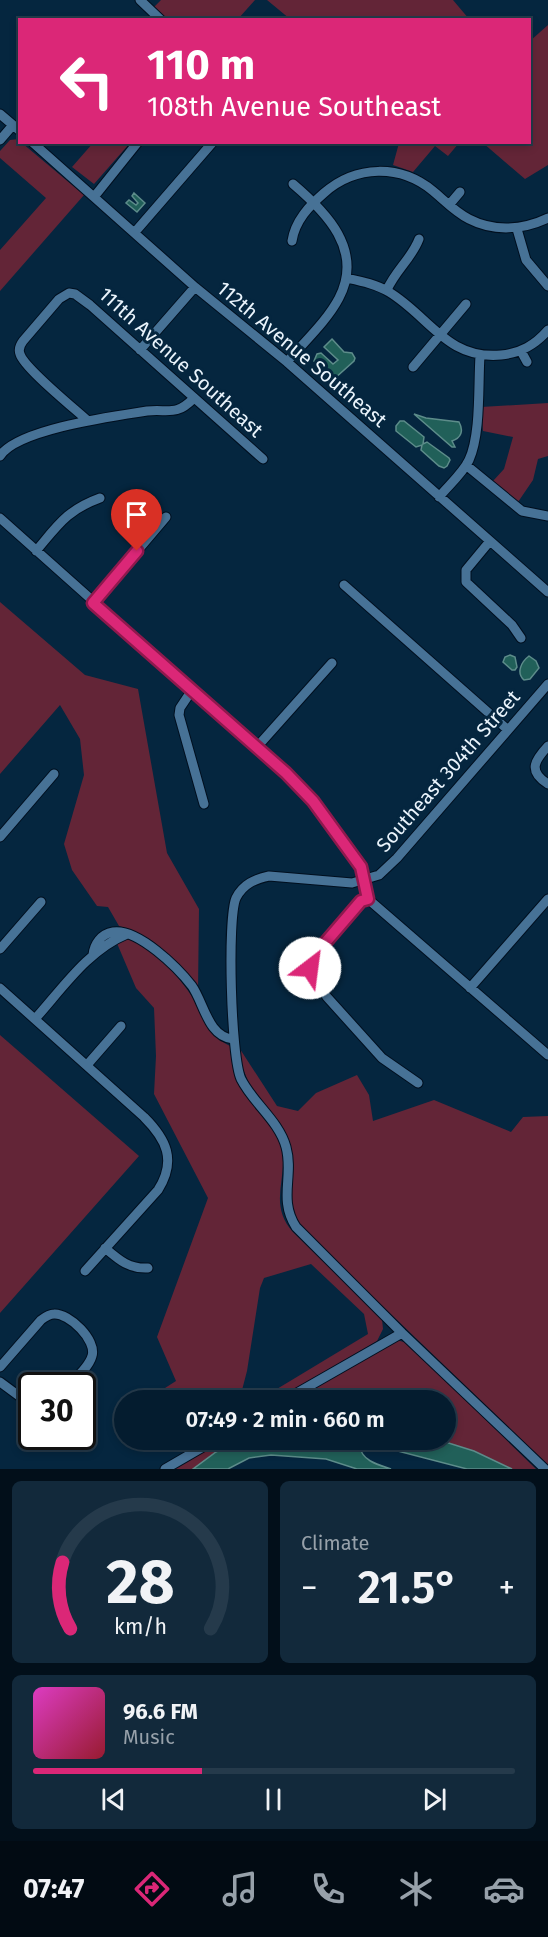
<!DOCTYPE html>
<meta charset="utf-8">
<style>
body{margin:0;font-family:"Fira Sans",sans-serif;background:#12293b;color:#f1f3f6;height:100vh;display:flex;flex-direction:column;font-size:22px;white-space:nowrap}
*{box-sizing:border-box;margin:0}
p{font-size:20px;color:#97a1aa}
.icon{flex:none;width:33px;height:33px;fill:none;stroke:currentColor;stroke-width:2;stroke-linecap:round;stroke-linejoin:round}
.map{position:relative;height:1469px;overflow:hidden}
.details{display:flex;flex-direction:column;gap:12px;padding:12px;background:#020f1a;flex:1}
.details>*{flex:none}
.banner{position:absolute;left:18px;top:18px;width:513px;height:126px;border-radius:0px;box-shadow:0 3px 9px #0003,0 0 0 2px #253a4b;background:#db2777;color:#fff;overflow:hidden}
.speed{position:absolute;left:18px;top:1372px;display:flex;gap:12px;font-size:30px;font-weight:700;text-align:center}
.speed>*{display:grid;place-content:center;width:78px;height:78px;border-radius:50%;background:#041c2f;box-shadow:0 3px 9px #0003,0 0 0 2px #253a4b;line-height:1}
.speed .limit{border:3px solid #111;border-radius:9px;background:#fff;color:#111}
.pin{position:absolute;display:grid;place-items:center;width:51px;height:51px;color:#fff;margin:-62px -26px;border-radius:50% 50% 50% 0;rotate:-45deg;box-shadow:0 0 6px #0007}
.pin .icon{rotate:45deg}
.me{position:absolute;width:66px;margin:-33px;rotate:30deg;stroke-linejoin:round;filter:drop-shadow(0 0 4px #0008)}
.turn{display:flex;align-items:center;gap:21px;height:126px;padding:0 30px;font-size:27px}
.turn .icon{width:78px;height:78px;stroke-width:2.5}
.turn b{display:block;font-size:42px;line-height:51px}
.big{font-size:45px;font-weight:600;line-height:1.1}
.details .widget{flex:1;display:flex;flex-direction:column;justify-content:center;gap:9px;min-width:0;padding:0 21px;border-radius:9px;background:#12293b}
.details .dial{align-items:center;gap:0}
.dial svg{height:156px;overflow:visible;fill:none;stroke:#253a4b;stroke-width:7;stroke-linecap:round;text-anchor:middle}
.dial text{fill:#f1f3f6;stroke:none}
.song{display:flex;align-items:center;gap:18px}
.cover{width:72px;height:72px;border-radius:9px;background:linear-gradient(135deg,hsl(310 70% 55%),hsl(350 70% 35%))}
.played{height:6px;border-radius:3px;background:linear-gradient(90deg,#db2777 35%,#253a4b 35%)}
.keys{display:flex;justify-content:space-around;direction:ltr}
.heat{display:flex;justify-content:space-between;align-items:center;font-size:33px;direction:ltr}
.details .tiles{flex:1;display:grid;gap:12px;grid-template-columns:1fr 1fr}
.widget:last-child{grid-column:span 2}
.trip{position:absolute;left:114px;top:1390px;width:342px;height:60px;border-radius:30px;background:#041c2f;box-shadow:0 3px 9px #0003,0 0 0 2px #253a4b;font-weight:600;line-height:60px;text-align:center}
.tab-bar{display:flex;height:96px;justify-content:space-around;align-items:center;background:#020b13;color:#97a1aa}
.tab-bar .icon{width:42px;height:42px}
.tab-bar .current{color:#db2777}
.tab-bar b{font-size:27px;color:#f1f3f6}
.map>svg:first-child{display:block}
.green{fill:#632537}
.water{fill:#216059;stroke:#5d8c8a;stroke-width:1.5}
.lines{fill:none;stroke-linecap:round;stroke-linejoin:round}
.minor-casing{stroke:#000f1f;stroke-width:11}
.minor{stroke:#477296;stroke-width:9}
.route-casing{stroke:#8e194d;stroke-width:15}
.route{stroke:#db2777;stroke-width:10}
.labels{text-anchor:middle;stroke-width:6;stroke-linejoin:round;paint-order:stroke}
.street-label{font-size:20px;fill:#eaf4fc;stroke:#05263f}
</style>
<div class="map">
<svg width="548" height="1469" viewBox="0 0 548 1469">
<rect width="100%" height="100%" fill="#05263f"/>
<path class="green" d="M161,0H255L238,19H157L149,12Z
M267,0H453L469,19H290Z
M548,25V165L525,179L483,143L530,142V41Z
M19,139L20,142L22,143L84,195L0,291V250L46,198L0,158V151L10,140Z
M93,143H130L94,184L72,167Z
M399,143V142L459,143L448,156L435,146L413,172L393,165Z
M548,403V456L538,459L533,480L518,502L493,481L504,469L513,437L483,431L481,407Z
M0,602L85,675L138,689L167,853L199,909L198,991L184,971L170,956L138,933L119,926L108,907L97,906L72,870L64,844L84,775L80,739L60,705L0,774Z
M128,939C152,947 180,977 193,998C204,1017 209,1036 230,1046C231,1054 231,1062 234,1069C246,1096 271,1116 280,1144C291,1175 266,1202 293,1232L382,1319L383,1329L377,1341L274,1401H257L368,1334L364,1314L311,1264L264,1278L260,1288L247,1371L241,1394L246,1401H171L165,1388L176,1381L157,1337L208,1198L154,1094L156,1056L154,1008L136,988L116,941Z
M0,1035L139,1156L0,1313Z
M238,1046L277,1106L298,1111L316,1093L357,1075L369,1095L373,1121L434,1100L511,1132L523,1117L548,1116V1465L296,1223L289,1197L279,1125L249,1083L243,1069Z
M397,1340L407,1343L536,1469H512L474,1451L439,1440H446V1401H286Z
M217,1440H239L216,1452L193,1469H165Z"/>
<path class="water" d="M134,193L145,203L137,212L126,203L129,200L136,205L138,203L132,196Z
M332,339L344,352L352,353L355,358L354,361L334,379L314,361L317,354L321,353L333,364L338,360L324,347Z
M414,414L426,418L459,422C464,431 461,438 452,441L455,447H452Z
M400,421H404L424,437L423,444L427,442L449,458L450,460L447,466L444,468L439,466L421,450L422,445L416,447L396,431V426Z
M510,655L515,657L517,667L515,670H512L503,662L505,657Z
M529,656L536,661L539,668L530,679L524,680C516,673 521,662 529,656Z
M239,1440H439L474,1451L512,1469H467L367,1443L362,1444L360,1447C362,1461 379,1465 391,1469H357L326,1459L271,1455L249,1458L228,1469H193L216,1452Z"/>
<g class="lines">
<g class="minor-casing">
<path id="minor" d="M140,0L161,20
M0,114L20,131
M0,140L13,125
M32,142L195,287L287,362L548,592
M94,197L138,142
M449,205L460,192
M517,229L526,260L548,286
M135,232L213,142
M292,241C295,221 309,206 324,193C356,165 400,164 433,191C444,200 455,212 469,219C494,232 523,230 548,218
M346,278C360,281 376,284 389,292C429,316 447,360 501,355C521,353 535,345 548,330
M387,290C395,271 412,258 419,239
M140,350L195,287
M521,351L527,362
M287,362C304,342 327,321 339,298C364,250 326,212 293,184
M413,367L466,304
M88,421C75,409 24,368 20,354C18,349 20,345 23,341L59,299L69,293L75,294L90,305L263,459
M0,456C17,429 115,416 147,411C169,409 176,416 193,399
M466,465L522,511L548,516
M439,497C449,485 463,473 469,460C481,434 478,385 480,356
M0,518L286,773L313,801L361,867L368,899
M490,541L466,570V582L512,625L521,638
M36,551C58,525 67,510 100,498
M344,585L508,730
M93,603L166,517
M192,690L180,708L179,715L204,804
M548,746C534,761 528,771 548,784
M257,747L332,663
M0,837L54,774
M368,899L361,901L313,957L310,968L312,975L327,997L382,1058L418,1083
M368,899L548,1055
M0,949L41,902
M93,955C94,944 101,934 113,932C138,928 178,968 192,986C204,1003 208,1037 233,1039
M0,988L144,1117C166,1139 177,1160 158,1190L85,1271
M470,988L548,899
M35,1019C62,989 88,950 127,934
M87,1065L121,1026
M105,1248C119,1260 129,1269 148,1268
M0,1367L41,1320C45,1317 49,1314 54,1314C69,1313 97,1340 92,1356C89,1367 76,1378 68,1386
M0,1382L19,1396L32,1399
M283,1401L402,1333
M165,1469L215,1440
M545,1469L402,1333L296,1227C278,1199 294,1176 286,1147C279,1121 253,1103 241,1079C231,1057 227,919 236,898C243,884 255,879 269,876L352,883L379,875L397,858L548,684"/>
</g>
<use href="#minor" class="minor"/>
</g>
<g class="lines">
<g class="route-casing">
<path id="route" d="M137,551L93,603L286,773L313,801L361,867L368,899L361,901L313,957L310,968"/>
</g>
<use href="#route" class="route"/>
</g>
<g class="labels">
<g class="street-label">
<text transform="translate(302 354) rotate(40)" y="7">112th Avenue Southeast</text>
<text transform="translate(181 362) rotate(42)" y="7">111th Avenue Southeast</text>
<text transform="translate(448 771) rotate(-49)" y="7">Southeast 304th Street</text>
</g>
</g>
</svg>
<div class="speed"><div class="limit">30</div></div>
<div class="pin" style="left:137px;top:551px;background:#d93025"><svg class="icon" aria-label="arrive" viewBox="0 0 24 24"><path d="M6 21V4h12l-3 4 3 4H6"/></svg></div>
<svg class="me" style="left:310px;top:968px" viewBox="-20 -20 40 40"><circle r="19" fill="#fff"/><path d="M0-13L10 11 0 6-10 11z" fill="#db2777"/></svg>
<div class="trip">07:49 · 2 min · 660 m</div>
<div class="banner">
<div class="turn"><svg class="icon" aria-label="left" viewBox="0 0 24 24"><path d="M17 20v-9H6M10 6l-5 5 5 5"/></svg><div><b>110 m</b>108th Avenue Southeast</div></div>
</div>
</div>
<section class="details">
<div class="tiles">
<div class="widget dial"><svg viewBox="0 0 100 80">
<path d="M14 69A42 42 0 1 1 86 69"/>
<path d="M14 69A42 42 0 0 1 10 35" stroke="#db2777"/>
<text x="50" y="56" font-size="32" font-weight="700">28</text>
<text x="50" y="72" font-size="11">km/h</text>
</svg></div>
<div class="widget"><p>Climate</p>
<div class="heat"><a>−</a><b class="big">21.5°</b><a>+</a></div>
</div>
<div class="widget">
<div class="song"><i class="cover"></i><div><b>96.6 FM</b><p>Music</p></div></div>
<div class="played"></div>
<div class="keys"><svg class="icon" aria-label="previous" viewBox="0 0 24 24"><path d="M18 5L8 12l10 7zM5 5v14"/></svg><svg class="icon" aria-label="pause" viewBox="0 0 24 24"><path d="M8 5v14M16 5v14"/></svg><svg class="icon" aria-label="next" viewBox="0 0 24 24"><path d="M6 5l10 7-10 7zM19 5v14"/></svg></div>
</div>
</div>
</section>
<nav class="tab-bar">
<b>07:47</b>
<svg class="icon current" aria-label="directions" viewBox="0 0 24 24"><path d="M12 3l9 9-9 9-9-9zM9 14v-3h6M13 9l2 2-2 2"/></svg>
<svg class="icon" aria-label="music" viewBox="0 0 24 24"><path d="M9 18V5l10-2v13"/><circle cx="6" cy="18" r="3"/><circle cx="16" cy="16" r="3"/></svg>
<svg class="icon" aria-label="phone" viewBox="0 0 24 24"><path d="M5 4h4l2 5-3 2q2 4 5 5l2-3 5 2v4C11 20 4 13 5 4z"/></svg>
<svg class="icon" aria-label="climate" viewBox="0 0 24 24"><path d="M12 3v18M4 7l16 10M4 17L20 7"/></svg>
<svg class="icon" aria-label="car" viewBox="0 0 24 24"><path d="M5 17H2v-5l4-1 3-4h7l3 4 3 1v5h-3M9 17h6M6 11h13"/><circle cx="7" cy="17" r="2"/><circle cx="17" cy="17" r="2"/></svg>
</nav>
